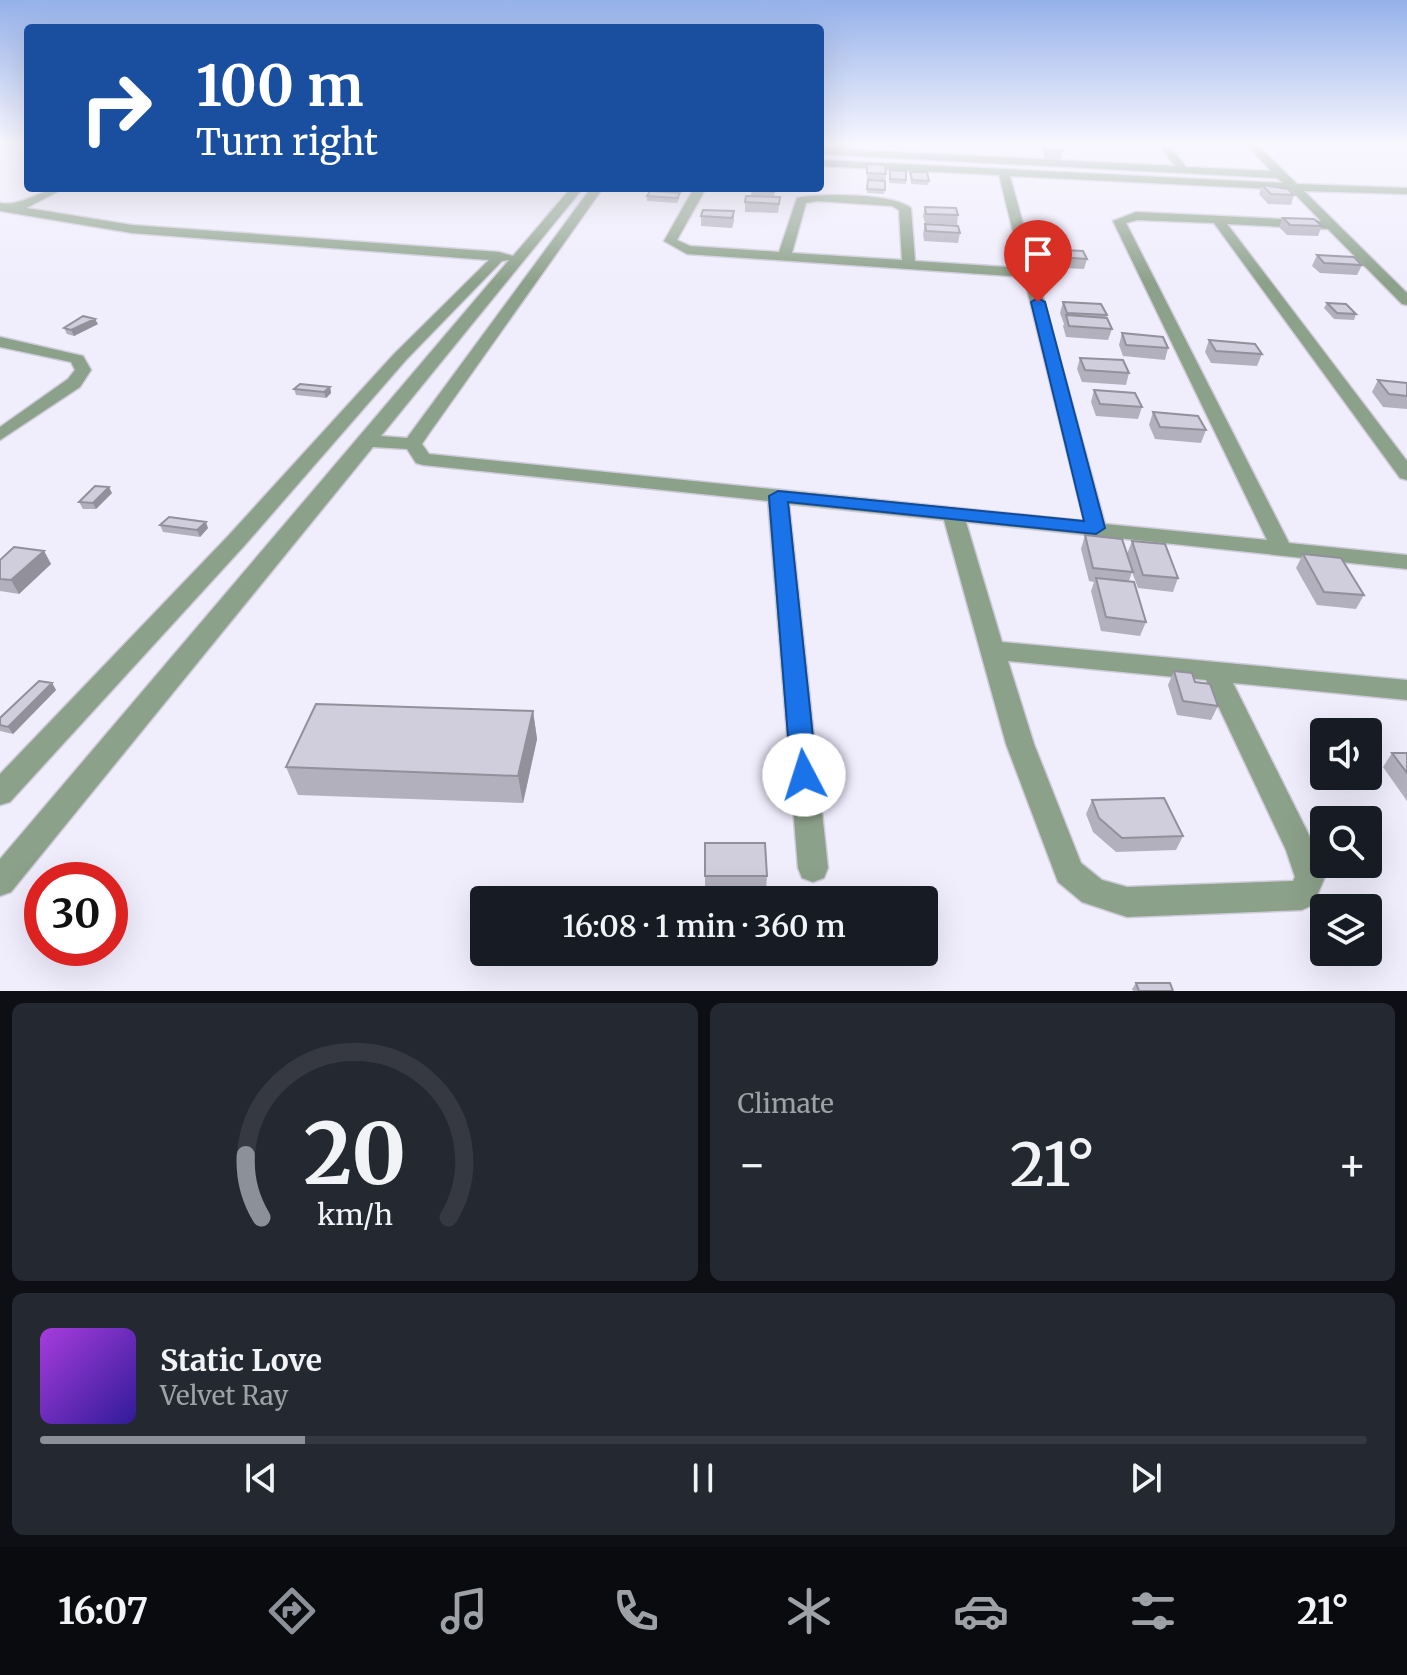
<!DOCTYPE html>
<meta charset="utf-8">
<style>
body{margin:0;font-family:Merriweather,serif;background:#242831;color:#f1f3f6;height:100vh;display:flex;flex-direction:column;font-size:30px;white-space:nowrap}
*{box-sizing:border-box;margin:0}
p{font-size:26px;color:#9ea1a6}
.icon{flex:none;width:44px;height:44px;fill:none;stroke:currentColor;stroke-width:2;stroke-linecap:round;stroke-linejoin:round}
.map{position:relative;height:991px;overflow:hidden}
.sheet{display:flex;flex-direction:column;gap:12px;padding:12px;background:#0d0f14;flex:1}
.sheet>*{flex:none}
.guide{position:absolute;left:24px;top:24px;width:800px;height:168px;border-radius:8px;box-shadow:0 8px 32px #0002;background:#1a4fa0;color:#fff;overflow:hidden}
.controls{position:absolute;left:1310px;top:718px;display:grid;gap:16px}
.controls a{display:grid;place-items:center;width:72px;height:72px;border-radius:8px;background:#171b24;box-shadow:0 8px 32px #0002;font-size:40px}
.speed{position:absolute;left:24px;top:862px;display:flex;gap:16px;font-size:40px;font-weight:700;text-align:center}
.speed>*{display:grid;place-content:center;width:104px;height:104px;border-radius:50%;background:#171b24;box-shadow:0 8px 32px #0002;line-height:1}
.speed .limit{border:12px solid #d22;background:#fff;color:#111}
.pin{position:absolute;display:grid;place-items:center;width:68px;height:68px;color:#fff;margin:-82px -34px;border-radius:50% 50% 50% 0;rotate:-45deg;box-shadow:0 0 8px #0007}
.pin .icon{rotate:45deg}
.me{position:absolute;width:88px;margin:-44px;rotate:355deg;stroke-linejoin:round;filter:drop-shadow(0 0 6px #0008)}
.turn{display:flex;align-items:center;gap:28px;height:168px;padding:0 40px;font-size:36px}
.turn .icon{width:104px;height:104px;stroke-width:2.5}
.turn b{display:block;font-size:56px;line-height:68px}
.big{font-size:60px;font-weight:600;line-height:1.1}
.sheet .tile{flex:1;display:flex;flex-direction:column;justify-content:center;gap:12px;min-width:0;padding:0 28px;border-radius:12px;background:#242831}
.sheet .dial{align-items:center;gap:0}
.dial svg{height:208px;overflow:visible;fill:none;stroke:#363941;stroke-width:7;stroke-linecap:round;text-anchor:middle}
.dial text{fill:#f1f3f6;stroke:none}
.song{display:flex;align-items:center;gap:24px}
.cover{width:96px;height:96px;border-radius:12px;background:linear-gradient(135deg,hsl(280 70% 55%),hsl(250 70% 35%))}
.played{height:8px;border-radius:4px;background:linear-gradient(90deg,#8c9099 20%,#363941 20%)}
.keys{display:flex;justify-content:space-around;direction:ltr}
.heat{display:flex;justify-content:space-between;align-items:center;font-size:44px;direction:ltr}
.sheet .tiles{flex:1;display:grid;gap:12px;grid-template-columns:1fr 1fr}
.tile:last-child{grid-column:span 2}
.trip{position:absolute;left:470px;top:886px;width:468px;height:80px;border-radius:8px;background:#171b24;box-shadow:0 8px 32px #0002;font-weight:600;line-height:80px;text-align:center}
.tabs{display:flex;height:128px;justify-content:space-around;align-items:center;background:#090b0e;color:#9ea1a6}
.tabs .icon{width:56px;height:56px}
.tabs .selected{color:#8c9099}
.tabs b{font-size:36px;color:#f1f3f6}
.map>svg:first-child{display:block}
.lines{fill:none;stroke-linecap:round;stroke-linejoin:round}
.minor-casing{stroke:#cecbd9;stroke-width:3}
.minor{fill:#8ca18a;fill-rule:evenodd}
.wall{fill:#b3b0be}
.shaded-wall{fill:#92909b}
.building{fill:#d0cddd;stroke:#92909b;stroke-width:2}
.route{fill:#1a73e8;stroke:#114b97;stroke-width:2}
</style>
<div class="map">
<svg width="1407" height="991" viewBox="0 0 1407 991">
<rect width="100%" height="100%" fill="#f0edfd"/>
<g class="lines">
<g class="minor-casing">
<path id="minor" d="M1158,144H1168L1186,167L1271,171L1246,144H1256L1297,184L1407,188V194L1304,191L1407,293V305L1402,304L1328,229L1227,224L1407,461V480L1400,478L1214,223L1137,220L1126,223L1289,543L1407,555V569L966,522L1002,642L1407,680V700L1233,683L1316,849L1325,877L1313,905L1302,910L1127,917L1082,902L1058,882L1006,744L944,520L789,504L828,868L824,878L813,882L802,878L798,868L768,501L423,465L416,463L407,449L373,447L11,892L0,896V859L509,260L502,261L406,360L245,545L10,802L0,805V774L229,535L394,354L489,260L132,233L0,211V203C23,207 41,188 65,188L26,208L132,225L499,252L513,256L571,188H583L381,436L407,438L591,188H603L428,435L422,444L429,454L1084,521L1024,277L687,254L664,241L694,188H706L677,240L690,246L779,252L797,198C821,193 892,193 911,208L915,261L1022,268L999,175L820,166V160L1283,183L1277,178L820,154V148L1175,166ZM1010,176L1291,190L1321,221L1136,212L1113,221L1267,540L1105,524ZM817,201L892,206L899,210L902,260L792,253L806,203ZM1008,661L1206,680L1286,850L1295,877L1293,881L1127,887L1102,880L1081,863L1034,744Z
M0,337L83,356L91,370L80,387L0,440V427L68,379L75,370L71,362L0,347Z"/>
</g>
<use href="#minor" class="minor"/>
</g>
<path class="wall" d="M833,144H848L847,149L833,148Z
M1043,144H1060L1063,151L1061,160L1045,159L1042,150Z
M867,164L886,174L884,194L867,193Z
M890,170L906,180V184L889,183Z
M910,172L929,181L928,185L911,184Z
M1262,185L1294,195L1291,205L1268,204L1259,194Z
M752,188H775L774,197L751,196Z
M647,196L680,197L677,203L647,201Z
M780,197L778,213L745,212V202Z
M925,207L958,215L957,225L925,223L923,216Z
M734,211V221L732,228L701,226V216Z
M1283,218L1322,226L1318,236L1287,235L1279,227Z
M925,224L960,233L958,243L924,241L923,234Z
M1042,249L1087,259L1084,269L1043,267L1040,259Z
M1317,255L1362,265L1357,275L1320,273L1312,266Z
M1063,302L1107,315L1106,318L1112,329L1108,340L1066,337L1063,326L1064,324L1060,313Z
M1327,303L1356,314L1354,320L1334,319L1324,308Z
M98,324L74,336L67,334L64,328Z
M1122,333L1168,348L1165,360L1123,356L1119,345Z
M1209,340L1262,354L1257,366L1211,363L1205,352Z
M1080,358L1129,373L1126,385L1082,382L1077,369Z
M1378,380L1407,383V409L1383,407L1372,392Z
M330,387L331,393L326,398L296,395L294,389Z
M1094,390L1142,407L1138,419L1096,416L1091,402Z
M1153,412L1206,430L1201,443L1155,439L1149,425Z
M112,493L96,509H83L79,502Z
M160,525L208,528L200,537L163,532Z
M1085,535L1127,554L1132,541L1178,578L1173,592L1138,588L1132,572L1129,581L1146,622L1140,636L1101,631L1091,591L1094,582L1089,581L1081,549Z
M44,551L51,564L19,594L0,591V560Z
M1303,554L1364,595L1356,609L1317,605L1296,568Z
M1174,671L1195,682L1218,706L1211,720L1177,715L1168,685Z
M52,683L56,690L13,734L0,731V718Z
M533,711L537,739L523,803L298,795L286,767Z
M1392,753H1407V801L1383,767Z
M1092,800L1183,836L1176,850L1116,852L1093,832L1086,814Z
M705,843L767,876L766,890H705Z
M1136,983L1173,991H1133L1132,989Z"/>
<path class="shaded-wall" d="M95,319L98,324L74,336L71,330Z
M330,387L331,393L326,398L324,392Z
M109,487L112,493L96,509L93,503Z
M206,522L208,528L200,537L197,530Z
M44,551L51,564L19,594L11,580Z
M52,683L56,690L13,734L8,727Z
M533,711L537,739L523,803L518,776Z"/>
<path class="building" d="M1044,144H1060L1063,151L1046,150Z
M867,164L885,165L886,174L867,173Z
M890,170L906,171V180L890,179Z
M910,172H927L929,181L912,180Z
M868,180L885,181V190L867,189Z
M1262,185L1288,189L1294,195L1271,194Z
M752,188H775L774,192L751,191Z
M650,191L680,193L677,198L647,196Z
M746,196L780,197L779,204L745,202Z
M925,207L956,208L958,215L926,214Z
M703,210L734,211L732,218L701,216Z
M1283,218L1314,219L1322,226L1290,225Z
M925,224L958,226L960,233L926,231Z
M1042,249L1083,251L1087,259L1046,256Z
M1317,255L1354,257L1362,265L1324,263Z
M1063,302L1101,304L1107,315L1067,313Z
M1327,303L1346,304L1356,314L1337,313Z
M1066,315L1107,318L1112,329L1069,326Z
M83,316L95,319L71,330L64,328Z
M1122,333L1163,337L1168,348L1126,345Z
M1209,340L1255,344L1262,354L1216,351Z
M1080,358L1123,360L1129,373L1085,370Z
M1378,380L1407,383V396L1389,394Z
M300,384L330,387L324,392L294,389Z
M1094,390L1135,393L1142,407L1100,404Z
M1153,412L1198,416L1206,430L1160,427Z
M95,486L109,487L93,503L79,502Z
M169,517L206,522L197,530L160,525Z
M1085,535L1122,539L1133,572L1093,568Z
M1132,541L1165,544L1178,578L1143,575Z
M14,547L44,551L11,580L0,579V560Z
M1303,554L1341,558L1364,595L1324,592Z
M1096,578L1134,582L1146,622L1106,617Z
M1174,671L1192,673L1195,682L1210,684L1218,706L1183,701Z
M39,681L52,683L8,727L0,725V718Z
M316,704L533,711L518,776L286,767Z
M1392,753H1407V773Z
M1164,798L1183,836L1122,838L1099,818L1092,800Z
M705,843H765L767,876H705Z
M1136,983H1170L1173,991H1139Z"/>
<linearGradient id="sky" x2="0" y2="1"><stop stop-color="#95b1ea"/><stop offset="0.51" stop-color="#f8f7fe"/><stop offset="1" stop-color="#f8f7fe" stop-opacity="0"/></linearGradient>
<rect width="1407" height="282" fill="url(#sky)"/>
<path class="route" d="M1038,298L1045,302L1105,528L1096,534L788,502L817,775L813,783L804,786L795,783L791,775L769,496L778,491L1084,521L1031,302Z"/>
</svg>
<div class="controls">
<a><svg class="icon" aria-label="sound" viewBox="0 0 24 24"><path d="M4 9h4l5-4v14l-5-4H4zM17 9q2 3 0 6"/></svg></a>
<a><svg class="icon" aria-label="search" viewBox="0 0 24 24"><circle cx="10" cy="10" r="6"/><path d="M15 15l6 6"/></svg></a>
<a><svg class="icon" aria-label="layers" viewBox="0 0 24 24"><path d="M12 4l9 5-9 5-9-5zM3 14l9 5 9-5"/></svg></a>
</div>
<div class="speed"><div class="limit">30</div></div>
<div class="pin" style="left:1038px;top:302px;background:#d93025"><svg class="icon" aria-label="arrive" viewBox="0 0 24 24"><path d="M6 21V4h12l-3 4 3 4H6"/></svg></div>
<svg class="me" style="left:804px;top:775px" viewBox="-20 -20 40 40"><circle r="19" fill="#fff"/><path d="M0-13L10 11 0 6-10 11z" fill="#1a73e8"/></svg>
<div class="trip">16:08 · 1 min · 360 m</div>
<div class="guide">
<div class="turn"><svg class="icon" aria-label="right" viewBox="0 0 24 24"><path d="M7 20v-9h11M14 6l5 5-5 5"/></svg><div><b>100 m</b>Turn right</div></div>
</div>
</div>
<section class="sheet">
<div class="tiles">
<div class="tile dial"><svg viewBox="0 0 100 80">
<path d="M14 69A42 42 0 1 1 86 69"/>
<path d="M14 69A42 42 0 0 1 8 45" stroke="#8c9099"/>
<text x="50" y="56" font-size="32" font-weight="700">20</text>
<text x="50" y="72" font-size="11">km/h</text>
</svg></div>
<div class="tile"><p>Climate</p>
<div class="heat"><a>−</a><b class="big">21°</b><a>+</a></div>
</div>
<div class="tile">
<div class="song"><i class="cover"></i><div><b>Static Love</b><p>Velvet Ray</p></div></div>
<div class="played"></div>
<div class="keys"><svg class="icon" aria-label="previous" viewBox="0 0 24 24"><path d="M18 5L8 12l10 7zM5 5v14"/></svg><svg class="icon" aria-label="pause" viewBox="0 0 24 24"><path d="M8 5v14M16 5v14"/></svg><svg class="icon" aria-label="next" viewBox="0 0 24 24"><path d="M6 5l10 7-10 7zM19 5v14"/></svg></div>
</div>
</div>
</section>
<nav class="tabs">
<b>16:07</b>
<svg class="icon selected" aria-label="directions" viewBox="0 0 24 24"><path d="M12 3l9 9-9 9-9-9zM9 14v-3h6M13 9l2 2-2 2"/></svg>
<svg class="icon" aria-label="music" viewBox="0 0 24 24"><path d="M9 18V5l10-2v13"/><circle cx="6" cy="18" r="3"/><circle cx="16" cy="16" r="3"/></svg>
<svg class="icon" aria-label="phone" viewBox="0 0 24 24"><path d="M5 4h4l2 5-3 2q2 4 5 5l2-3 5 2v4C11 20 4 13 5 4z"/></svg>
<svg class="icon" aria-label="climate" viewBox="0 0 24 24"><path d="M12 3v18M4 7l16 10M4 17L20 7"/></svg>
<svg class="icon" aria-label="car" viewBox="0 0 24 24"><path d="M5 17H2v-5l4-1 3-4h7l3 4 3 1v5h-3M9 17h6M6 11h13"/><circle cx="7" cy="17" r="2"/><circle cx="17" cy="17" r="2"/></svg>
<svg class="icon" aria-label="filters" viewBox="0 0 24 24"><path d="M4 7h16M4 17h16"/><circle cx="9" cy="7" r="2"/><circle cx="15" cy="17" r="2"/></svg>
<b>21°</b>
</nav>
